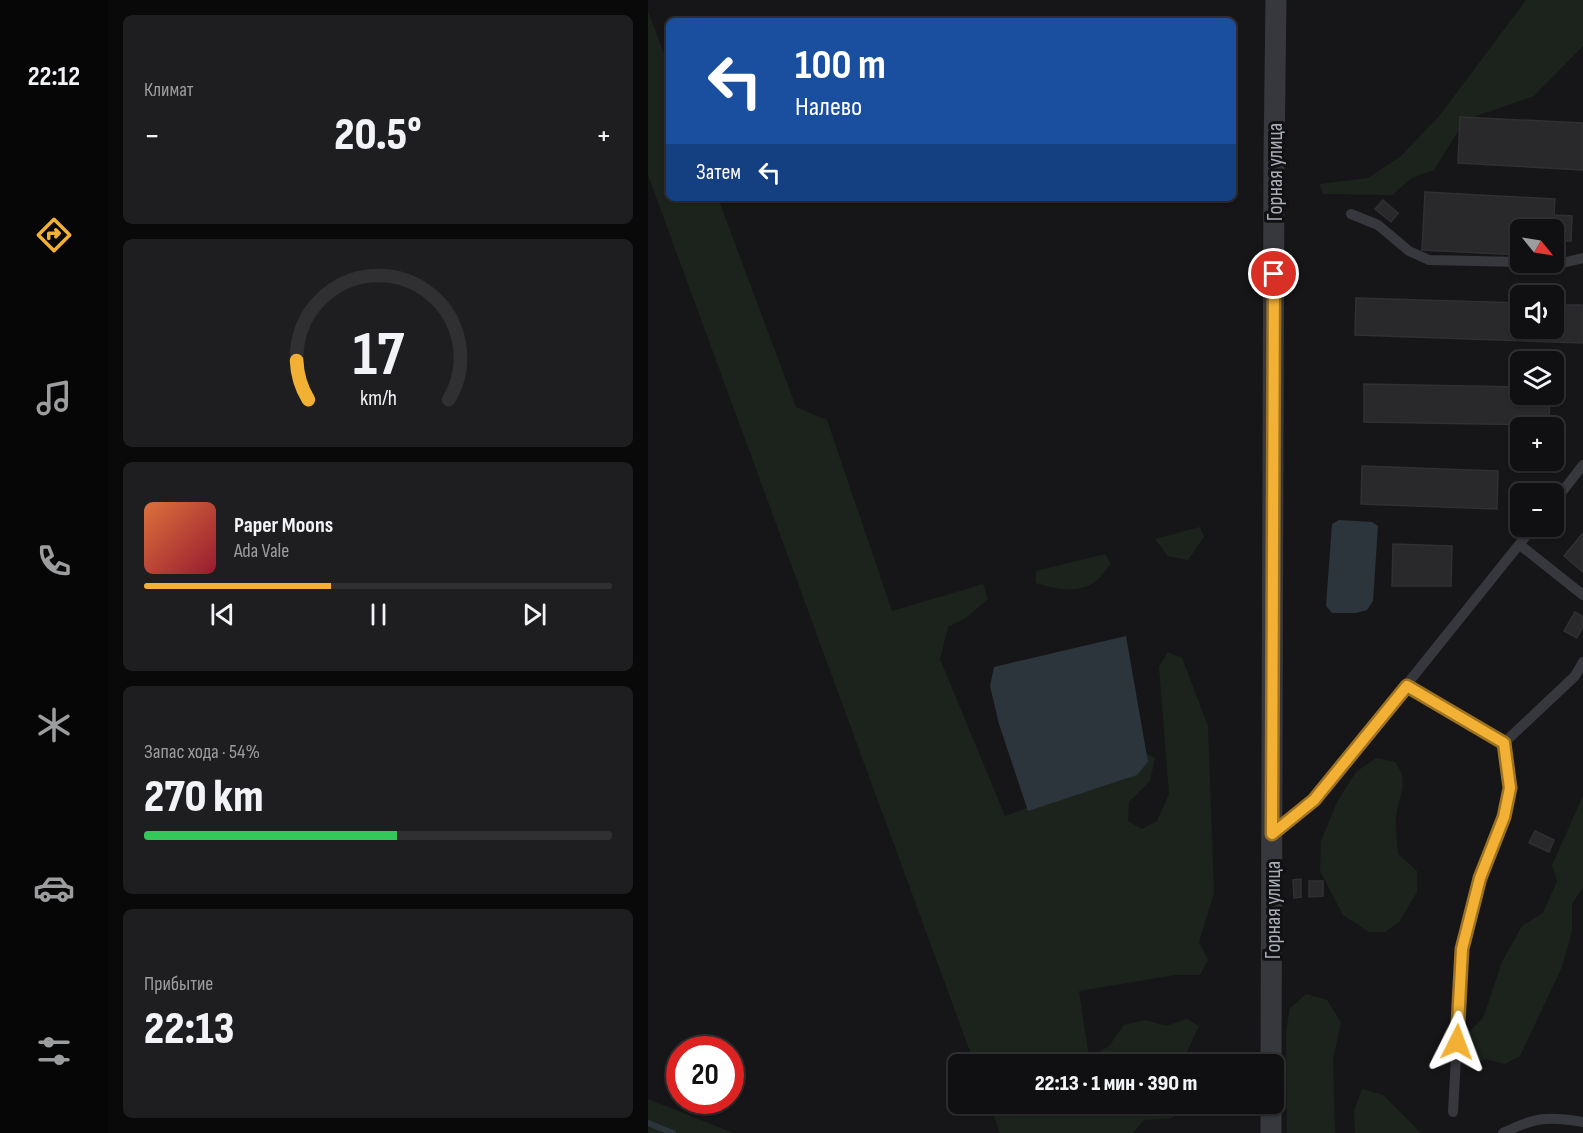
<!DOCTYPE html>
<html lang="ru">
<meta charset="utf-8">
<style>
body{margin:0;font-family:"Sofia Sans Condensed",sans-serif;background:#1e1e20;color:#f1f3f6;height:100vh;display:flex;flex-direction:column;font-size:22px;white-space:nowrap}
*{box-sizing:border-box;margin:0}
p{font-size:20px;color:#9c9d9f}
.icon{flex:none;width:33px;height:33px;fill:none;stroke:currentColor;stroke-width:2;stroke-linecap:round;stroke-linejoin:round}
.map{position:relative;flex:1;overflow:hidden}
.panel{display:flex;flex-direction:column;gap:15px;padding:15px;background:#09090a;width:540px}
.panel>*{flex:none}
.top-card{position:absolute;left:18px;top:18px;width:570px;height:183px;border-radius:9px;box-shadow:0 2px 4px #0004,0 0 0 2px #303032;background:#1a4fa0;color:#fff;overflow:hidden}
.needle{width:39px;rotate:120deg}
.buttons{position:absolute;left:862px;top:219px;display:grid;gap:12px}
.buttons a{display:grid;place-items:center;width:54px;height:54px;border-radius:9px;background:#101012;box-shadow:0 2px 4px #0004,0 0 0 2px #303032;font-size:30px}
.speed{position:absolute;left:18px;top:1036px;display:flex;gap:12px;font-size:30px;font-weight:700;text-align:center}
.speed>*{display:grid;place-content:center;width:78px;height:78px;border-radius:50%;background:#101012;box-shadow:0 2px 4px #0004,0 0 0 2px #303032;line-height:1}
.speed .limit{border:9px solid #d22;background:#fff;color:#111}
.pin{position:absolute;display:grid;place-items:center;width:51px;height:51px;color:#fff;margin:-26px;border:3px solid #fff;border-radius:50%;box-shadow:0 2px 6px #0007}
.me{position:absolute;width:66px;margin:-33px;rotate:3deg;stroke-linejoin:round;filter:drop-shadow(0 0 4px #0008)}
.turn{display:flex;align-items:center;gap:21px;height:126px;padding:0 30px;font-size:27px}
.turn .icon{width:78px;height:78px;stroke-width:2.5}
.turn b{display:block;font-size:42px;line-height:51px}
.then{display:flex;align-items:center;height:57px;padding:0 30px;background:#0003;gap:12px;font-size:22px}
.big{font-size:45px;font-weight:800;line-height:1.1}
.panel .widget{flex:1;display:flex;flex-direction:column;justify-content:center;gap:9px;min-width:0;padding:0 21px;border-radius:9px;background:#1e1e20}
.panel .dial{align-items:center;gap:0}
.dial svg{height:156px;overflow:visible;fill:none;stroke:#303032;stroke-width:7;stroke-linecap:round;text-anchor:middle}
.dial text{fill:#f1f3f6;stroke:none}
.song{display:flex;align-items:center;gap:18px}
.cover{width:72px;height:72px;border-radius:9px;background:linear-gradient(135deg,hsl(20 70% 55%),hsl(350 70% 35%))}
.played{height:6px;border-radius:3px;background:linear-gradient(90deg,#f2b134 40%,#303032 40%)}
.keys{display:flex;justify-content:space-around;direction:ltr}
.heat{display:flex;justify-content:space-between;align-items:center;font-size:33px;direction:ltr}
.charge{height:9px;border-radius:4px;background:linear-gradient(90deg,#34c759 54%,#303032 0)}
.trip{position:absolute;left:300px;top:1054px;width:336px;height:60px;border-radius:9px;background:#101012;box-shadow:0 2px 4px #0004,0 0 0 2px #303032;font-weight:800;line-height:60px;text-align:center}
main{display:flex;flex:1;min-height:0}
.tabs{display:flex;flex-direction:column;width:108px;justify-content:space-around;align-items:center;background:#060607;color:#9c9d9f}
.tabs .icon{width:42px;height:42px}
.tabs .current{color:#f2b134}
.tabs b{font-size:27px;color:#f1f3f6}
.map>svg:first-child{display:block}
.green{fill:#1c231d}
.water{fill:#2c353c}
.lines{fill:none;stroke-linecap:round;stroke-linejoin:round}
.stream{stroke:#2c353c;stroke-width:6}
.building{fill:#29292c;stroke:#303034;stroke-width:1.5}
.service{stroke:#37383d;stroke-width:10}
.minor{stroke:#37383d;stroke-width:21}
.route-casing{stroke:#9d7322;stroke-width:15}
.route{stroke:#f2b134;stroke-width:10}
.labels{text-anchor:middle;stroke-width:6;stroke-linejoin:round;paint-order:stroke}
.street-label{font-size:22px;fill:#a8adb8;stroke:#111113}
</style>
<main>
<nav class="tabs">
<b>22:12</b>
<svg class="icon current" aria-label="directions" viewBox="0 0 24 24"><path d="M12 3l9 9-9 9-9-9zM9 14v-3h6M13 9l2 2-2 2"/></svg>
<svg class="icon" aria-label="music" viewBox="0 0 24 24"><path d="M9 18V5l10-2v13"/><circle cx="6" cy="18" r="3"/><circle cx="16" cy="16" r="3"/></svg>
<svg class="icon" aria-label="phone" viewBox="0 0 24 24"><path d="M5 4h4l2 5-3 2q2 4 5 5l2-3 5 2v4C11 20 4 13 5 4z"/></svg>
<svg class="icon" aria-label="climate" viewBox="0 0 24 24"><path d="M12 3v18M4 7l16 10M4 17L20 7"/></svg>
<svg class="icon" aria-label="car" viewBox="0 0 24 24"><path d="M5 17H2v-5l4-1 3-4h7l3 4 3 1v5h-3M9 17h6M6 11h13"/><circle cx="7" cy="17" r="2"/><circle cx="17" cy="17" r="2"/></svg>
<svg class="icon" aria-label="filters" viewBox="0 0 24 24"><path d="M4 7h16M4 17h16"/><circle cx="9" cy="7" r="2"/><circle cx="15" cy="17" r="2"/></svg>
</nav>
<section class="panel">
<div class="widget"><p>Климат</p>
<div class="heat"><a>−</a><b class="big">20.5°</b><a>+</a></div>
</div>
<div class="widget dial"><svg viewBox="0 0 100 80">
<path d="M14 69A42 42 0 1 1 86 69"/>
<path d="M14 69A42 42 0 0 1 8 49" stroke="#f2b134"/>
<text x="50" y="56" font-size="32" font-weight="700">17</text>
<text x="50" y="72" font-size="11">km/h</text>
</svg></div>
<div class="widget">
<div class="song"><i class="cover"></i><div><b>Paper Moons</b><p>Ada Vale</p></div></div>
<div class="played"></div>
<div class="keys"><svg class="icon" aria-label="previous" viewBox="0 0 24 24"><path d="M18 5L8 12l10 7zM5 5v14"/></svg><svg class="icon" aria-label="pause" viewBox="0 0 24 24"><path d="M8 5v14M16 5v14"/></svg><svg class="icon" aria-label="next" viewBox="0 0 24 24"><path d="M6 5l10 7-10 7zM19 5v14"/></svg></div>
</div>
<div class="widget"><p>Запас хода · 54%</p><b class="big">270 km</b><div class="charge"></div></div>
<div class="widget"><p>Прибытие</p><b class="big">22:13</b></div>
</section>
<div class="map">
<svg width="935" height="1133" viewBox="0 0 935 1133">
<rect width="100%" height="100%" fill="#161618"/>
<path class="green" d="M878,0H935V46L886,96L817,120L786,170L764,178L744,195L675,194L672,184L720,178L753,156L792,115Z
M0,11L21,67V198H70L148,407L179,420L244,611L335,584L340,599L318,618L300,627L292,659L357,816L430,789L497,753L507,758L502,781L481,802L480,821L494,829L509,821L521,794L511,667L520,652L534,658L560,726L566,893L551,942L560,960L552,975H527L431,991L441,1058L461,1046L476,1025L498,1020L518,1026L539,1019L551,1026L535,1060L537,1065H327L0,175Z
M552,527L556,537L540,560L520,556L507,539Z
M457,554L463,564C458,569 453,578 447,582C428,594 407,589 388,583V571Z
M728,758L747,762C762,782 751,794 748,816C747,828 749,842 750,854L769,871V892L751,922L737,932H721L695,915L672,871L673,841L689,802L708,772Z
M935,796V887L924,904V931L914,967L872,1056L857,1064L838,1059L824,1065L814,1055L816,1037L835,1018L854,962L874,926L895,913L909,881L904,865Z
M658,994L679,1000L693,1022L685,1060L687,1133H639L638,1031L642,1008Z
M714,1089L735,1095L773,1133H707L706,1111Z
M0,1099L85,1133H0Z
M342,1104H537L535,1112L521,1119L496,1120L485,1133H352Z"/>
<path class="water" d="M691,520L724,522L730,526L725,601L719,610L708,613H684L678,606L684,524Z
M478,636L500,762L489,775L380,811L351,724L342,686L346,667Z"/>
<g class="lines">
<path class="stream" d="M0,1123L25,1133"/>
</g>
<path class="building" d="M812,117L935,123V170L810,163Z
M777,192L907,199L906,215L924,216L923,241H906V230H873V255L774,250Z
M735,200L750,213L743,222L727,209Z
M708,298L873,303V328H906V305H935V343L707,335Z
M716,384L873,387V394H902L901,425L716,422Z
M714,466L850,471L849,509L713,504Z
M935,533V572L916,556Z
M745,544L804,546L803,586H744Z
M927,612L935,617V626L929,638L916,631Z
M887,831L906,840L901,852L881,843Z
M653,879V897L646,898L645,880Z
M661,881H675V896L661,897Z"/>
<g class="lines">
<path class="service" d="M703,214L730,225L761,251L781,260L873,262
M881,262L914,263L935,258
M906,502L935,465
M872,545L935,595
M759,686L856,743
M624,834L666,800L886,526
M805,1112L814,949L832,878L856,817L862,788L856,743L927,676L935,662
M855,1133C887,1117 900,1116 935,1122"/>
<path class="minor" d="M623,1065L626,158L628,0
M623,1133V1104"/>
</g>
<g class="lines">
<g class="route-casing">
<path id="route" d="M626,274L624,834L666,800L759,686L856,743L862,788L856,817L832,878L814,949L809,1042"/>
</g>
<use href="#route" class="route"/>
</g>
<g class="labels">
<g class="street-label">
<text transform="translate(626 172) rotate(-90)" y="8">Горная улица</text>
<text transform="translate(624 910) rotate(-90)" y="8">Горная улица</text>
</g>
</g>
</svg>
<div class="buttons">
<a><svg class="needle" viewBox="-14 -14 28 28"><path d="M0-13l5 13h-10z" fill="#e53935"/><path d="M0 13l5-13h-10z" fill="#9c9d9f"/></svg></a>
<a><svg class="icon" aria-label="sound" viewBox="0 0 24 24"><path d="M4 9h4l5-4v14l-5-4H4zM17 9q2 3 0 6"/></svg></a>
<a><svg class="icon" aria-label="layers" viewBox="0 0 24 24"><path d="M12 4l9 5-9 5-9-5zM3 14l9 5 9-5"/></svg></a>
<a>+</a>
<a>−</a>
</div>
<div class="speed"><div class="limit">20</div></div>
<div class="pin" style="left:626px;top:274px;background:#d93025"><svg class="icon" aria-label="arrive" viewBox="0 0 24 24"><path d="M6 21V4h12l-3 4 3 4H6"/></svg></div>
<svg class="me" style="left:809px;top:1042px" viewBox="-20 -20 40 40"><path d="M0-17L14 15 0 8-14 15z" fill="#f2b134" stroke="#fff" stroke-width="4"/></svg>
<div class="trip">22:13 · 1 мин · 390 m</div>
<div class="top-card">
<div class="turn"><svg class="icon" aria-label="left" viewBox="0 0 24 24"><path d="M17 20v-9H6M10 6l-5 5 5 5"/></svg><div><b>100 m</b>Налево</div></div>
<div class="then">Затем<svg class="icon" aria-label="left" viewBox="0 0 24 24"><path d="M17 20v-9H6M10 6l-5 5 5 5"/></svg></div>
</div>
</div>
</main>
